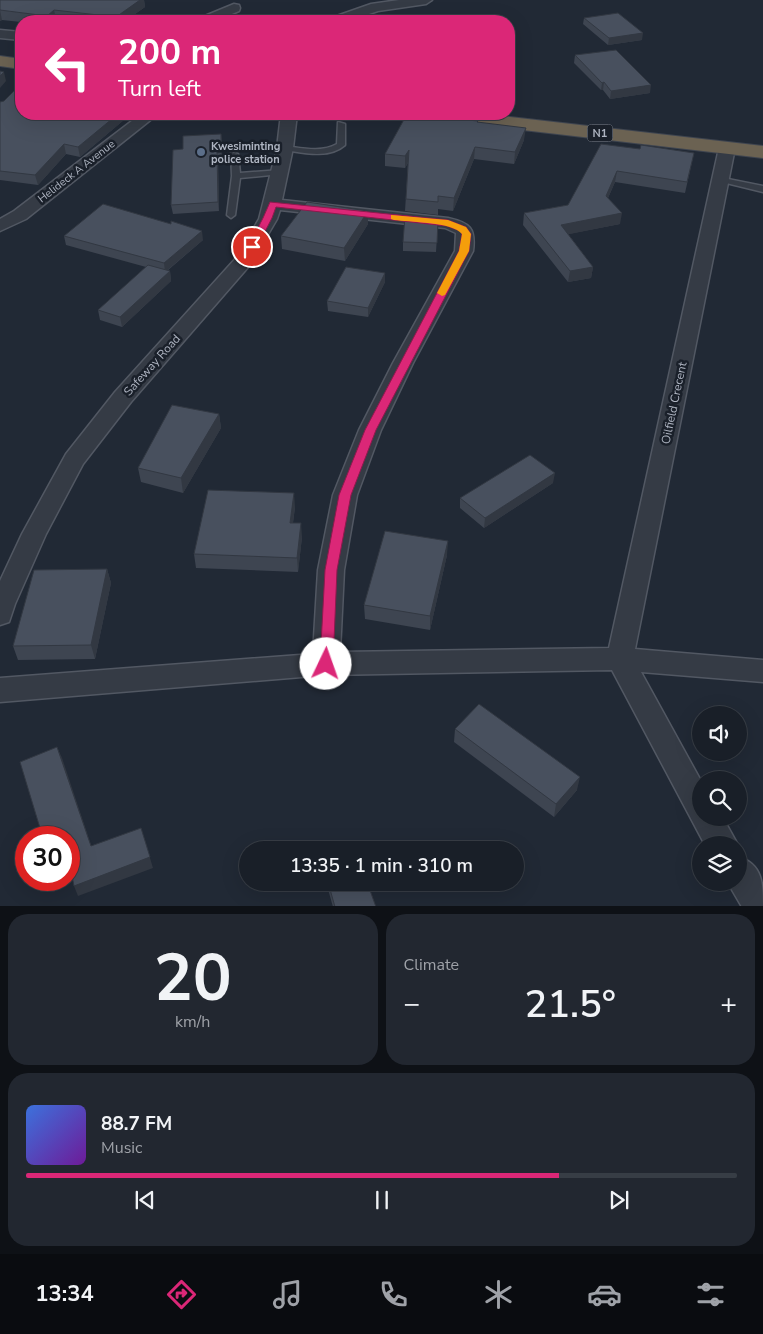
<!DOCTYPE html>
<meta charset="utf-8">
<style>
body{margin:0;font-family:"Nunito Sans",sans-serif;background:#222730;color:#f1f3f6;height:100vh;display:flex;flex-direction:column;font-size:19px;white-space:nowrap}
*{box-sizing:border-box;margin:0}
p{font-size:16px;color:#9fa2a8}
.icon{flex:none;width:28px;height:28px;fill:none;stroke:currentColor;stroke-width:2;stroke-linecap:round;stroke-linejoin:round}
.map{position:relative;height:906px;overflow:hidden}
.drawer{display:flex;flex-direction:column;gap:8px;padding:8px;background:#0e1116;flex:1}
.drawer>*{flex:none}
.top-card{position:absolute;left:15px;top:15px;width:500px;height:105px;border-radius:20px;box-shadow:0 5px 20px #0002,0 0 0 1px #373d45;background:#db2777;color:#fff;overflow:hidden}
.fabs{position:absolute;left:692px;top:706px;display:grid;gap:10px}
.fabs a{display:grid;place-items:center;width:55px;height:55px;border-radius:50%;background:#191f28;box-shadow:0 5px 20px #0002,0 0 0 1px #373d45;font-size:25px}
.speed{position:absolute;left:15px;top:826px;display:flex;gap:10px;font-size:25px;font-weight:700;text-align:center}
.speed>*{display:grid;place-content:center;width:65px;height:65px;border-radius:50%;background:#191f28;box-shadow:0 5px 20px #0002,0 0 0 1px #373d45;line-height:1}
.speed .limit{border:8px solid #d22;background:#fff;color:#111}
.pin{position:absolute;display:grid;place-items:center;width:42px;height:42px;color:#fff;margin:-21px;border:2px solid #fff;border-radius:50%;box-shadow:0 1px 5px #0007}
.me{position:absolute;width:55px;margin:-28px;rotate:3deg;stroke-linejoin:round;filter:drop-shadow(0 0 4px #0008)}
.turn{display:flex;align-items:center;gap:18px;height:105px;padding:0 20px;font-size:22px}
.turn .icon{width:65px;height:65px;stroke-width:2.5}
.turn b{display:block;font-size:35px;line-height:42px}
.big{font-size:38px;font-weight:600;line-height:1.1}
.drawer .tile{flex:1;display:flex;flex-direction:column;justify-content:center;gap:8px;min-width:0;padding:0 18px;border-radius:20px;background:#222730}
.drawer .dial{align-items:center;gap:0}
.dial b{font-size:65px;line-height:1}
.song{display:flex;align-items:center;gap:15px}
.cover{width:60px;height:60px;border-radius:8px;background:linear-gradient(135deg,hsl(220 70% 55%),hsl(280 70% 35%))}
.played{height:5px;border-radius:2px;background:linear-gradient(90deg,#db2777 75%,#373d45 75%)}
.keys{display:flex;justify-content:space-around;direction:ltr}
.heat{display:flex;justify-content:space-between;align-items:center;font-size:28px;direction:ltr}
.drawer .tiles{flex:1;display:grid;gap:8px;grid-template-columns:1fr 1fr}
.tile:last-child{grid-column:span 2}
.trip{position:absolute;left:239px;top:841px;width:285px;height:50px;border-radius:25px;background:#191f28;box-shadow:0 5px 20px #0002,0 0 0 1px #373d45;font-weight:600;line-height:50px;text-align:center}
.menu{display:flex;height:80px;justify-content:space-around;align-items:center;background:#0a0c10;color:#9fa2a8}
.menu .icon{width:35px;height:35px}
.menu .on{color:#db2777}
.menu b{font-size:22px;color:#f1f3f6}
.map>svg:first-child{display:block}
.lines{fill:none;stroke-linecap:round;stroke-linejoin:round}
.lane-casing{stroke:#525863;stroke-width:3}
.street-casing{stroke:#525863;stroke-width:3}
.highway-casing{stroke:#3f4550;stroke-width:2}
.lane{fill:#353b45;fill-rule:evenodd}
.street{fill:#353b45;fill-rule:evenodd}
.highway{fill:#6b6252;fill-rule:evenodd}
.wall{fill:#3e4551}
.shaded-wall{fill:#323842}
.building{fill:#48505e;stroke:#323842}
.route{fill:#db2777;stroke:#8e194d}
.slow{fill:#f59e0b}
.service-dot{fill:#5c6f8a;stroke:#1a202a;stroke-width:2}
.labels{text-anchor:middle;stroke-width:5;stroke-linejoin:round;paint-order:stroke}
.shield{fill:#1a202a;stroke:#828894;stroke-width:1}
.shield-label{font-size:11px;font-weight:bold;fill:#afb5c2}
.far-poi-label{font-size:11px;font-weight:bold;fill:#afb5c2;stroke:#1a202a;text-anchor:start}
.far-street-label{font-size:11px;fill:#afb5c2;stroke:#1a202a}
.street-label{font-size:12px;fill:#afb5c2;stroke:#1a202a}
</style>
<div class="map">
<svg width="763" height="907" viewBox="0 0 763 907">
<rect width="100%" height="100%" fill="#212935"/>
<g class="lines">
<g class="lane-casing">
<path id="lane" d="M338,122L345,124V145C329,159 304,153 285,150L281,148L285,146C302,148 321,153 337,144Z
M231,152L238,154L240,173L281,170L285,172L281,174L240,178L235,215L231,218L227,215L232,176Z
M718,177L763,186V192L718,181Z"/>
</g>
<g class="street-casing">
<path id="street" d="M399,0H432L426,4L378,11L348,21H329L331,18L371,4Z
M234,4L239,5L240,8L239,11L215,21H198L200,18Z
M0,30L21,32V40L0,38Z
M141,114H158L26,219L0,231V219L14,211Z
M281,114H297L293,148L282,200L448,218C470,223 476,228 473,251L413,363L381,430L357,495L344,570L340,652L609,648L719,148L721,145H733L735,148L635,649L763,660V682L641,672L701,781V818H723L738,845H705L612,670L326,675L0,702V678L313,654L318,570L333,495L359,430L393,363L455,251L456,233L445,228L280,210L277,219L250,265L131,402L83,464L46,534L15,604L9,622L0,625V581L22,534L66,454L115,392L236,258L259,219L277,148Z
M739,857C763,865 763,884 763,907H742L728,883L739,882Z"/>
</g>
<g class="highway-casing">
<path id="highway" d="M0,56L21,59V69L0,66Z
M429,114H484L763,146V158L438,120L431,118Z"/>
</g>
<use href="#lane" class="lane"/>
<use href="#street" class="street"/>
<use href="#highway" class="highway"/>
</g>
<path class="wall" d="M0,0H144L145,7L125,21H72L56,19L54,21H21V22L2,20L0,21Z
M584,18L642,40L608,45L583,24Z
M575,55L650,93L610,99L603,90H601L574,63Z
M0,102L131,114L80,157L66,154L38,185L0,180Z
M478,122L524,140L514,164L474,159L453,211L438,209V215L405,211L408,163L405,168L385,166V154Z
M221,134L222,143V161H218L219,211L173,214L171,205L183,149Z
M640,149L694,153L685,193L615,182L608,198L620,224L568,234L593,267L591,278L568,282L523,225L524,213L568,205Z
M368,211V224L345,261L282,249L281,236Z
M438,220L436,252L403,251V242Z
M171,224L203,240L167,271H170L171,281L122,327L100,320L98,310L146,267L66,245L64,236Z
M385,273V282L368,317L328,311L327,301Z
M219,414L221,428L183,493L141,482L138,468Z
M553,483L484,528L460,508V498Z
M295,507L293,523L302,537L298,572L196,568L194,554Z
M447,555L430,630L365,619L364,605Z
M107,569L111,583L95,659L18,660L13,646Z
M455,729L577,790L554,817L454,742Z
M326,882H367L376,907H333Z"/>
<path class="shaded-wall" d="M134,0H144L145,7L125,21H117L116,17Z
M0,10L2,20L0,21Z
M54,10L56,19L54,21H48L47,16Z
M643,33L642,40L608,45L609,38Z
M4,72L6,81L0,88V76Z
M604,82L603,90H601L602,83Z
M651,85L650,93L610,99L611,91Z
M118,114H131L80,157L78,147Z
M526,128L524,140L514,164L515,152Z
M221,134L222,143V161L221,152Z
M64,144L66,154L38,185L35,175Z
M475,147L474,159L453,211L454,198Z
M409,150L408,162L405,168V156Z
M217,153L218,161L219,211L218,202Z
M617,171L615,182L604,207L606,196Z
M368,211V224L345,261L344,248Z
M622,213L620,224L560,236L561,225Z
M202,231L203,240L165,272L164,263Z
M593,267L591,278L568,282L570,271Z
M170,271L171,281L122,327L120,317Z
M385,273V282L368,317V308Z
M219,414L221,428L183,493L181,478Z
M555,473L553,483L484,528L485,518Z
M294,493L295,507L291,537L290,523Z
M301,523L302,537L298,572L297,558Z
M448,541L447,555L430,630V616Z
M107,569L111,583L95,659L91,645Z
M57,747L62,758L95,857L91,846Z
M580,777L577,790L554,817L556,804Z
M141,828L153,868L78,896L74,886Z
M69,866H70L75,877L69,879Z
M57,880H67L59,884Z"/>
<path class="building" d="M0,0H140L116,17L54,10L47,16L0,10Z
M618,13L643,33L609,38L584,18Z
M616,50L651,85L611,91L604,82L602,83L575,55Z
M0,71L4,72L0,76Z
M18,87L21,88V114H118L78,147L64,144L35,175L0,171V102L4,101Z
M407,114L478,121L477,122L526,128L515,152L475,147L454,198L438,196V202L406,199L409,150L405,156L385,154Z
M221,134V152L217,153L218,202L171,205L173,150L183,149V136Z
M601,144L640,149L641,145L694,153L687,182L617,171L606,196L622,213L561,225L593,267L570,271L524,213L568,205Z
M307,202L368,211L344,248L281,236Z
M103,204L171,224V221L202,231L164,263L64,236Z
M405,216L438,220L437,243L403,242Z
M148,265L170,271L120,317L98,310Z
M346,267L385,273L368,308L327,301Z
M172,405L219,414L181,478L138,468Z
M530,455L555,473L485,518L460,498Z
M208,490L294,493L290,523H301L297,558L194,554Z
M385,531L448,541L430,616L364,605Z
M107,569L91,645L13,646L34,570Z
M479,704L580,777L556,804L455,729Z
M57,747L91,846L141,828L150,857L74,886L70,866H69V838H43L20,762Z
M328,882H367L376,907H335Z"/>
<path class="route" d="M270,202L448,220L466,227L471,234L469,251L376,430L351,495L337,570L333,664L331,668L326,670L322,668L320,664L325,570L339,495L365,430L459,251L462,234L460,231L447,226L276,207L272,218L257,247L252,250L249,249L248,247L263,218Z"/>
<path class="slow" d="M391,215L448,220L466,227L471,234L469,251L445,295L442,296L437,293L459,251L462,234C453,222 409,222 394,220L391,219Z"/>
<circle class="service-dot" cx="201" cy="152" r="5"/>
<g class="labels">
<rect class="shield" x="587.5" y="124.5" width="25" height="17" rx="4"/>
<g class="shield-label">
<text x="600" y="137">N1</text>
</g>
<g class="far-poi-label">
<text x="211" y="150">Kwesiminting<tspan x="211" dy="13">police station</tspan></text>
</g>
<g class="far-street-label">
<text transform="translate(76 171) rotate(-38)" y="4">Helideck A Avenue</text>
</g>
<g class="street-label">
<text transform="translate(152 365) rotate(-48)" y="4">Safeway Road</text>
<text transform="translate(674 403) rotate(-78)" y="4">Oilfield Crecent</text>
</g>
</g>
</svg>
<div class="fabs">
<a><svg class="icon" aria-label="sound" viewBox="0 0 24 24"><path d="M4 9h4l5-4v14l-5-4H4zM17 9q2 3 0 6"/></svg></a>
<a><svg class="icon" aria-label="search" viewBox="0 0 24 24"><circle cx="10" cy="10" r="6"/><path d="M15 15l6 6"/></svg></a>
<a><svg class="icon" aria-label="layers" viewBox="0 0 24 24"><path d="M12 4l9 5-9 5-9-5zM3 14l9 5 9-5"/></svg></a>
</div>
<div class="speed"><div class="limit">30</div></div>
<div class="pin" style="left:252px;top:247px;background:#d93025"><svg class="icon" aria-label="arrive" viewBox="0 0 24 24"><path d="M6 21V4h12l-3 4 3 4H6"/></svg></div>
<svg class="me" style="left:326px;top:664px" viewBox="-20 -20 40 40"><circle r="19" fill="#fff"/><path d="M0-13L10 11 0 6-10 11z" fill="#db2777"/></svg>
<div class="trip">13:35 · 1 min · 310 m</div>
<div class="top-card">
<div class="turn"><svg class="icon" aria-label="left" viewBox="0 0 24 24"><path d="M17 20v-9H6M10 6l-5 5 5 5"/></svg><div><b>200 m</b>Turn left</div></div>
</div>
</div>
<section class="drawer">
<div class="tiles">
<div class="tile dial"><b>20</b><p>km/h</p></div>
<div class="tile"><p>Climate</p>
<div class="heat"><a>−</a><b class="big">21.5°</b><a>+</a></div>
</div>
<div class="tile">
<div class="song"><i class="cover"></i><div><b>88.7 FM</b><p>Music</p></div></div>
<div class="played"></div>
<div class="keys"><svg class="icon" aria-label="previous" viewBox="0 0 24 24"><path d="M18 5L8 12l10 7zM5 5v14"/></svg><svg class="icon" aria-label="pause" viewBox="0 0 24 24"><path d="M8 5v14M16 5v14"/></svg><svg class="icon" aria-label="next" viewBox="0 0 24 24"><path d="M6 5l10 7-10 7zM19 5v14"/></svg></div>
</div>
</div>
</section>
<nav class="menu">
<b>13:34</b>
<svg class="icon on" aria-label="directions" viewBox="0 0 24 24"><path d="M12 3l9 9-9 9-9-9zM9 14v-3h6M13 9l2 2-2 2"/></svg>
<svg class="icon" aria-label="music" viewBox="0 0 24 24"><path d="M9 18V5l10-2v13"/><circle cx="6" cy="18" r="3"/><circle cx="16" cy="16" r="3"/></svg>
<svg class="icon" aria-label="phone" viewBox="0 0 24 24"><path d="M5 4h4l2 5-3 2q2 4 5 5l2-3 5 2v4C11 20 4 13 5 4z"/></svg>
<svg class="icon" aria-label="climate" viewBox="0 0 24 24"><path d="M12 3v18M4 7l16 10M4 17L20 7"/></svg>
<svg class="icon" aria-label="car" viewBox="0 0 24 24"><path d="M5 17H2v-5l4-1 3-4h7l3 4 3 1v5h-3M9 17h6M6 11h13"/><circle cx="7" cy="17" r="2"/><circle cx="17" cy="17" r="2"/></svg>
<svg class="icon" aria-label="filters" viewBox="0 0 24 24"><path d="M4 7h16M4 17h16"/><circle cx="9" cy="7" r="2"/><circle cx="15" cy="17" r="2"/></svg>
</nav>
